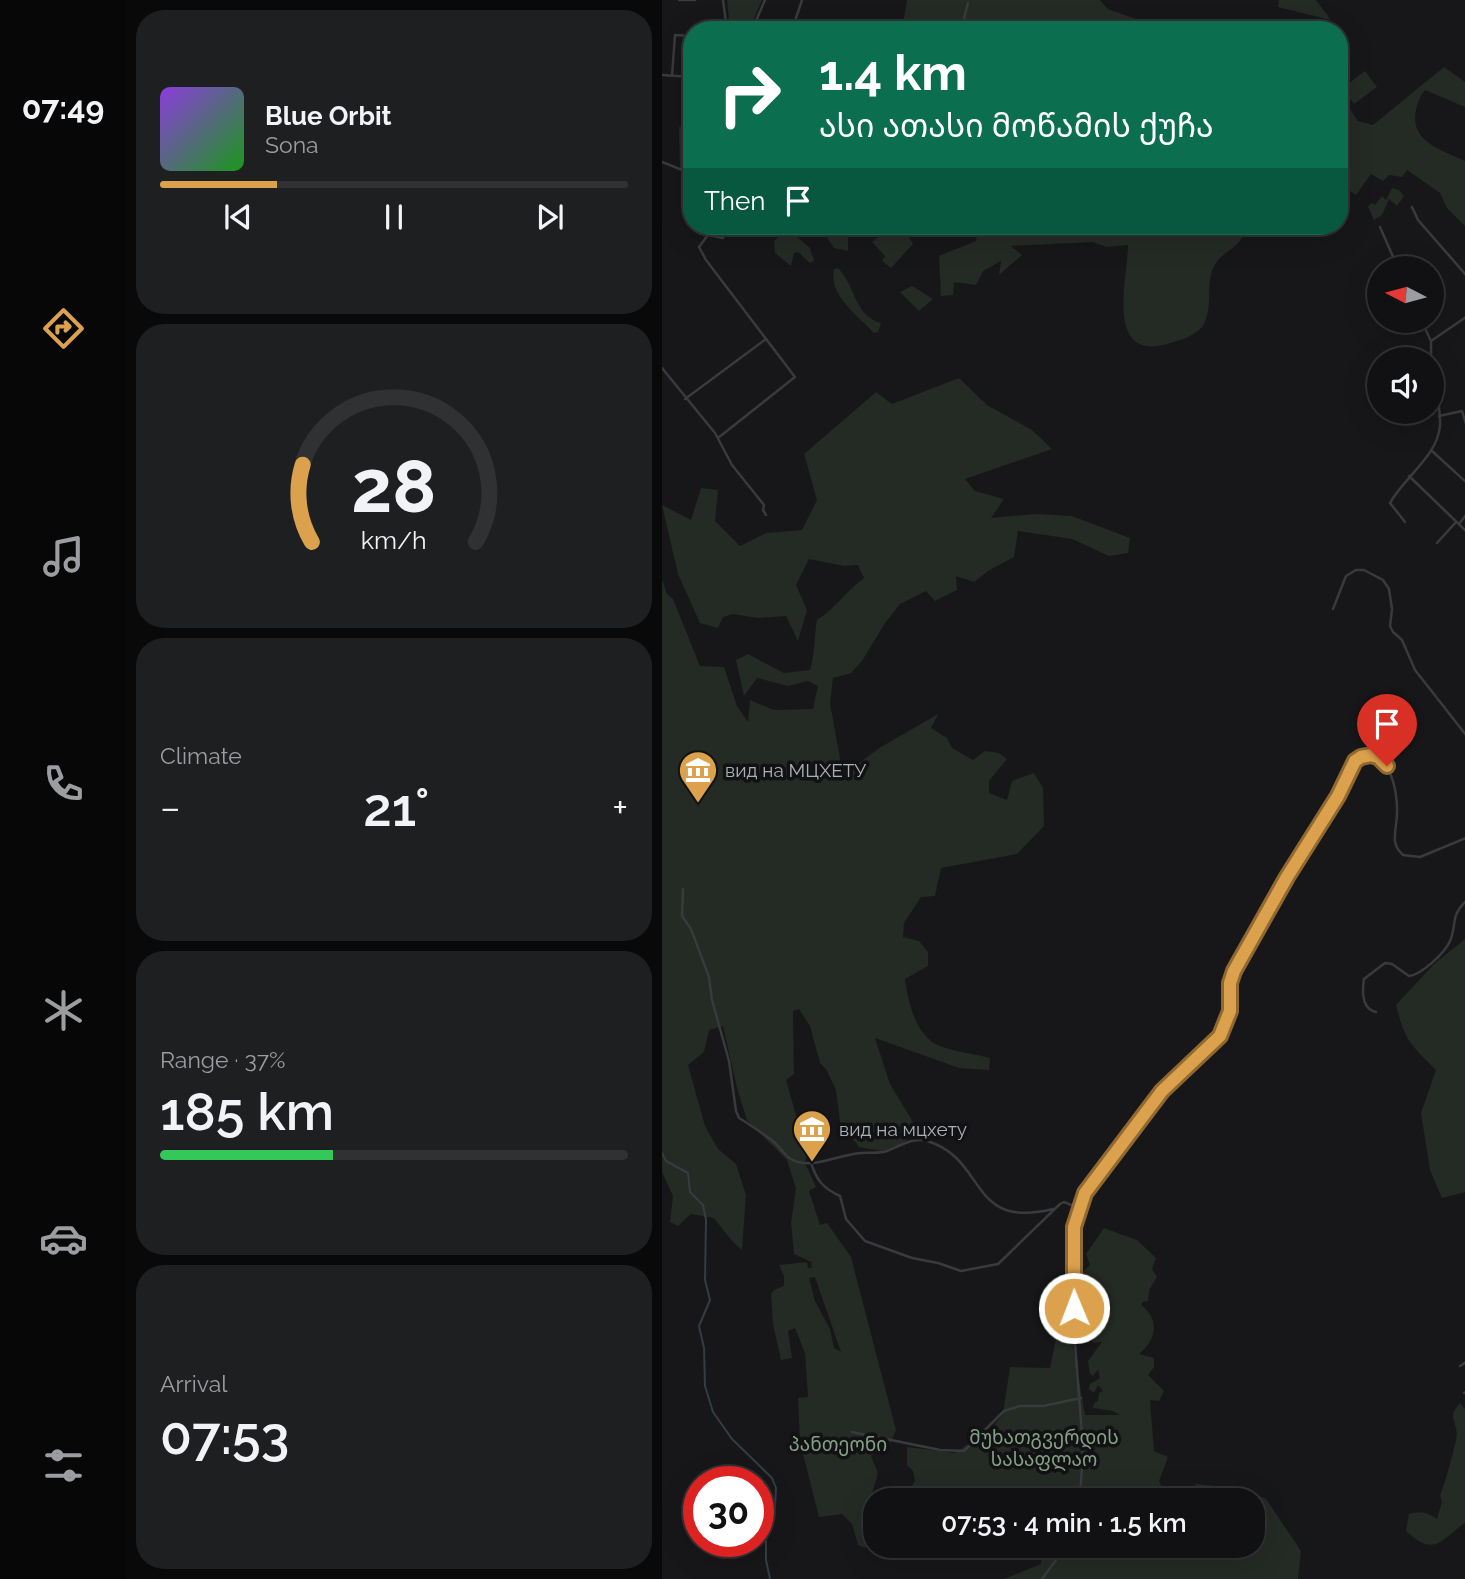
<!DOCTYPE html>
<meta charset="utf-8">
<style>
body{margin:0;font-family:Raleway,"Noto Sans Georgian",sans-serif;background:#1e1f21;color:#f1f3f6;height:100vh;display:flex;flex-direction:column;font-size:26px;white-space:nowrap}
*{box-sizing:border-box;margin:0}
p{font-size:23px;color:#9c9da0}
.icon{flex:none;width:38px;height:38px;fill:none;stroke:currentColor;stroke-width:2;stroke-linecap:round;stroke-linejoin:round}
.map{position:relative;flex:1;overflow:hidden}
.details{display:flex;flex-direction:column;gap:10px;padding:10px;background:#09090a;width:536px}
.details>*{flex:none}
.top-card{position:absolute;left:21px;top:21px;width:665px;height:214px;border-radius:28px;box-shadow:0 7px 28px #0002,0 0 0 2px #303133;background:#0b6e4f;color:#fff;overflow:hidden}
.needle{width:46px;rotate:276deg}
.fabs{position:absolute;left:705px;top:256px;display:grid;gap:14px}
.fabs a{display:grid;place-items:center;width:77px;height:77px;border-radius:50%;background:#111113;box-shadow:0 7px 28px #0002,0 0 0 2px #303133;font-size:35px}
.speed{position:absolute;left:21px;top:1466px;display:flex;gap:14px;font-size:35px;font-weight:700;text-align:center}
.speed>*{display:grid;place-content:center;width:91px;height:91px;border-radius:50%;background:#111113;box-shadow:0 7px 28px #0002,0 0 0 2px #303133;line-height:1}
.speed .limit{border:10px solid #d22;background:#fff;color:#111}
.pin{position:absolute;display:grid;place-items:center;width:60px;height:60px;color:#fff;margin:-72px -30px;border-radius:50% 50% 50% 0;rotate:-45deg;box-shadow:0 0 7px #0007}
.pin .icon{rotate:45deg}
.me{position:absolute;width:77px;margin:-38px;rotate:359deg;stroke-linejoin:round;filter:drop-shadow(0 0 5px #0008)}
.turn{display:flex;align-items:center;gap:24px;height:147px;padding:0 21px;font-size:32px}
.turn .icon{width:91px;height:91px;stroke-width:2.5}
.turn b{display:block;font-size:49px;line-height:60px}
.then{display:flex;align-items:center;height:66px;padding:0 21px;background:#0003;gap:14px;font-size:26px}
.big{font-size:52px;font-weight:600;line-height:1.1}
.details .widget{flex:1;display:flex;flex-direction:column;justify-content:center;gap:10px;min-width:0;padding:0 24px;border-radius:28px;background:#1e1f21}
.details .dial{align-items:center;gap:0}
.dial svg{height:182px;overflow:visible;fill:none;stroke:#303133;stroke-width:7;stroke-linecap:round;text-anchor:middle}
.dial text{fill:#f1f3f6;stroke:none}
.song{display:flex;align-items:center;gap:21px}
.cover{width:84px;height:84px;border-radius:10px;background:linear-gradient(135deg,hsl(270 70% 55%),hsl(120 70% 35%))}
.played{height:7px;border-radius:4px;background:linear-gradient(90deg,#dca14c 25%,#303133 25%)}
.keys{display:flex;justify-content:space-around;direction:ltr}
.heat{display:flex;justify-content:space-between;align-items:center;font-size:38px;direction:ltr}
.charge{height:10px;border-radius:5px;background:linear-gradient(90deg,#34c759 37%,#303133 0)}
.trip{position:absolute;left:201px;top:1488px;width:402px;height:70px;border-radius:28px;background:#111113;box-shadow:0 7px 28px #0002,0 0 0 2px #303133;font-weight:600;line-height:70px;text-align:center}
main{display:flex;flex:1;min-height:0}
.tabs{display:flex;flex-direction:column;width:126px;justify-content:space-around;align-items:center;background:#070708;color:#9c9da0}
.tabs .icon{width:49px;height:49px}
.tabs .active{color:#dca14c}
.tabs b{font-size:32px;color:#f1f3f6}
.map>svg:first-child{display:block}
.green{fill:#242a24;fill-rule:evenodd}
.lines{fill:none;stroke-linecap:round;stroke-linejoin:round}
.stream{stroke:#343d42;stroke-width:2}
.minor{stroke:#393a3d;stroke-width:2.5}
.route-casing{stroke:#8f6931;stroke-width:18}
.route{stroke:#dca14c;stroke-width:12}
.labels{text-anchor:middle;stroke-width:7;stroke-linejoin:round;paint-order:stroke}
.poi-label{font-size:19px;fill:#abb0b7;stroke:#121214;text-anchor:start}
.park-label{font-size:19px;fill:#85a084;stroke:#121214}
</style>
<main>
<nav class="tabs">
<b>07:49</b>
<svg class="icon active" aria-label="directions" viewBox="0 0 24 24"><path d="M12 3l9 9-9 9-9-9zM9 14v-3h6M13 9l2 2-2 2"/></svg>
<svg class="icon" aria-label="music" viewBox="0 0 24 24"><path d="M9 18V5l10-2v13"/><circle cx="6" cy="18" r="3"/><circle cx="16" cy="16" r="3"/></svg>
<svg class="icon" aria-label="phone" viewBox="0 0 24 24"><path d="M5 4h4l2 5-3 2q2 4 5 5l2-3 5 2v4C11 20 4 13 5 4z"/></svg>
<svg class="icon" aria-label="climate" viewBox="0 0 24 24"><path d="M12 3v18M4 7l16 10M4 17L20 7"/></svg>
<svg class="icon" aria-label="car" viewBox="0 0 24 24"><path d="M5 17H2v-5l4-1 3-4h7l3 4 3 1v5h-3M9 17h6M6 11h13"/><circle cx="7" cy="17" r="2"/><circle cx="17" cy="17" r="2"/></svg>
<svg class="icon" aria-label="filters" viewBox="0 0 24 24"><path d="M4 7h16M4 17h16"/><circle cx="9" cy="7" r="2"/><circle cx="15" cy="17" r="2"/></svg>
</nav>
<section class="details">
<div class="widget">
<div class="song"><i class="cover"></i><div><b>Blue Orbit</b><p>Sona</p></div></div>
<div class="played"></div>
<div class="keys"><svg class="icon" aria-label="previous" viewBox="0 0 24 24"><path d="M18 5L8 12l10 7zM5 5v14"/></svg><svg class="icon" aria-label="pause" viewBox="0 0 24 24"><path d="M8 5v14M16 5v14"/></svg><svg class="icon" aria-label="next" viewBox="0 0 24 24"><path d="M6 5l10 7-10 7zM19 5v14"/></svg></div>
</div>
<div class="widget dial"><svg viewBox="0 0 100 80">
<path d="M14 69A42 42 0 1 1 86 69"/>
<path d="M14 69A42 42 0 0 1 10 35" stroke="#dca14c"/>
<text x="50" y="56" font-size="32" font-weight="700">28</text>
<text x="50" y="72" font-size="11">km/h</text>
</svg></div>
<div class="widget"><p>Climate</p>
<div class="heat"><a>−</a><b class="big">21°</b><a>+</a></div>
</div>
<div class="widget"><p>Range · 37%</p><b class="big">185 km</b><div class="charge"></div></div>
<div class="widget"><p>Arrival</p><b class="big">07:53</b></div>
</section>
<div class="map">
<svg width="804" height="1579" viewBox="0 0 804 1579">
<rect width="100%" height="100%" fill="#171719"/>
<path class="green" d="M65,0H100L87,30H68Z
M245,0H438L446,9L504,30H240Z
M617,0H654L669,20L616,7Z
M782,67L803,82V107L763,90C758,96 756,102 754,110C747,142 781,150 803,161V226L785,208L778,193L745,170L740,177L727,175L721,181L709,174L694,195L677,183V93L696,121L711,125Z
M703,71L715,87L692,104L680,88Z
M17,127H30V171L18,168Z
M730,188L737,190L742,196L735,206L727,199L720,215L712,220L706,207L710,203L713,205L720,196L724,200Z
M116,226H122L148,248L152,261L148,263L136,252L132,253L129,266L113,253L112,241L120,234Z
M165,226H186V251L172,248L162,233Z
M231,226H252L243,230L251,244L229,268L220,261L223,256L210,242Z
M316,226H634L628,237L620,230L582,234C575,249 566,249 556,260C540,279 554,307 540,327C532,337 513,342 501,345C443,358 466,276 466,245L444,247L431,242L349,246L360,255L337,275L339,261L321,271L314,285L292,282L291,295L279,296L277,256L314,241Z
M176,268C194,286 192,316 219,323L216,332L212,333C196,316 166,295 172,269Z
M250,286L271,299L257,311L238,292Z
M297,378L325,405L370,430L390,449L303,479L313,491L342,499L329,518L374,514L410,516L468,538L466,553L447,556L410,539L356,531L352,557L326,571L312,582L294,576L295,590L273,601L264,591L238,604L223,623L200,661L189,673L171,678L168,703L179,764L193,766L219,747L276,714L269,728L285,738L290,748L311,760L323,751L337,753L345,759L327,781V793L345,800L350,781L372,773L381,788L382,826L355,854L279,868L273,896L259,897L242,923L241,937L257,941L266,952V966L243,979C246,1002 254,1037 278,1046C294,1052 312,1054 328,1058L327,1070L297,1068L213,1038L228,1084L251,1122L250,1133L245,1140L236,1147L219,1151L197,1147L178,1122L174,1090L164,1069L158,1063L148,1026L137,1009L131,1011L132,1074L124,1080L145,1154L143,1163L154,1187L147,1191L158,1225L165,1223L189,1257L234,1430L229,1442L209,1456L216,1473L204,1515L212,1526L203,1548L196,1545L190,1524L180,1514L157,1517L138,1442L136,1398L146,1397L143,1353L133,1328L126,1331L130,1358L119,1360L111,1324L109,1294L112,1290L122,1286V1276L117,1265L145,1262L146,1268H150L149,1262L132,1254L129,1223L134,1189L125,1160L85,1120L75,1088L61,1026L47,1030L42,1052L26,1065L43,1126L56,1149L74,1164L84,1195L80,1250L70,1241L52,1218L29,1214L16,1226L8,1222L11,1196L0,1172V580L5,594L11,599L38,666L62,667L75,706L86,722L88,700L112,710L151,709L156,686L146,681L126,686L95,678L82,696L74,660L86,654L122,673L148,670C153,654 152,637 155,620C175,607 184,591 202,578L196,565L182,566L147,559L134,585L145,610L136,641L124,616L96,618L71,614L61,617L56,628L38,623L16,574L0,505L29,520L39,488L56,490L53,521L78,546L104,533L140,530L155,500L142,454L214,392L230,404ZM153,1277L179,1352L172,1348L168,1329L153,1301L147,1278Z
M803,939V1192L780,1198L768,1170L759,1113L774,1070C748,1044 743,1041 734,1005L772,964Z
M442,1228L475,1240L494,1258L490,1269L495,1277L487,1290L486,1301L481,1302L479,1305C499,1320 494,1340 477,1354L492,1358V1367L486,1375L502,1391L497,1401L488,1400L492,1451L506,1457L497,1481L506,1500H244L246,1498L243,1496L253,1481L251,1471L245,1465V1447L293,1453L330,1428L341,1414L348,1367L388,1368L403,1295L420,1303L421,1272L428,1265L424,1254ZM443,1310L442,1316L431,1322L428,1339L432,1343L440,1342L426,1361L428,1374L431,1376L436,1370L438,1378L428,1384L427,1389L432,1393L436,1385L441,1391L437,1393L436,1401L432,1403L431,1408L451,1411L458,1415H423L411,1346L419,1342L424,1311Z
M798,1403L803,1409V1523C780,1538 774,1559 744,1531L747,1514C760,1510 765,1513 775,1519L780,1502L778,1496C784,1478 790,1459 794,1440C798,1423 783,1418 798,1403Z
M534,1484L581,1489L604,1499L639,1551L636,1579H342L379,1564L381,1545H486L484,1552L489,1545H592V1500H524Z"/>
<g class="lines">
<path class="stream" d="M0,1153L4,1161L26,1173L28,1192L41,1205L44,1220L43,1280L48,1300L37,1326L42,1348L43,1386L51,1412L70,1439L110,1478L114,1488L113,1507L104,1525V1560L108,1579"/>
<path class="minor" d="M17,0H33
M61,0L65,30
M90,30L103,0
M130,30L140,0
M299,30L306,3
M0,75L30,77
M10,76L13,35L30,36
M0,162L30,174
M750,207L756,220L804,275
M718,227L736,268
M759,320L769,341V359
M769,341L804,317
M0,368L53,433L70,465L102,505L101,510L104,515
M23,399L104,339
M777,416L800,411L804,424
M56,438L133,377L44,260L37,247L46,235L61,238L63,231L57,226
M770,451L804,482
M747,476L804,531
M743,522L728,503C742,477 775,457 778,426C779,407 773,386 770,367
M797,524L804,515
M775,543L794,522
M671,609L684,576L694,570H702L721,580L727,589L730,609L728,626L731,632L740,640L753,670L804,735
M21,889L20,916L29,929L47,977L50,1000L67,1061L74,1111L77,1118C89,1125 101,1134 112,1142C120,1149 125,1160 136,1162C156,1167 179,1154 199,1153C207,1152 217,1154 225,1151C239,1146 250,1137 265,1141C326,1159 305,1230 391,1209
M714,1012C700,1009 700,992 702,979L723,963L730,964L747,976C759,975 783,953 788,941C795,925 788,916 804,901
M149,1163C155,1181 161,1188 178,1196L184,1219L203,1241L250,1258L276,1263L299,1271L336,1264L398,1204L402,1202L414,1207L416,1211
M798,1366L804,1362
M802,1393L804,1392
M190,1432L278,1450L302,1451L342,1411L358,1406H381L419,1398
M418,1500L421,1448L413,1343V1219L428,1185L483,1111L500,1091L558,1036L568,1011V983L572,971L625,877L676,796L695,759C726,742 736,790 735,813C735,823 732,832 733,841C734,848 737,851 741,855L758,857L804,838
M380,1579L405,1545"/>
</g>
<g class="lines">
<g class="route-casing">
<path id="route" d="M412,1308V1227L423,1193L500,1091L558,1036L568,1011V983L572,971L625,877L676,796L693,761L699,757L709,755L716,757L725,766"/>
</g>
<use href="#route" class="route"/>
</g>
<defs>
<g id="museum-pin" transform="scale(2.0125)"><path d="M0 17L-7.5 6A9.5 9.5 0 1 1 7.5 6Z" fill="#dca14c" stroke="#121214"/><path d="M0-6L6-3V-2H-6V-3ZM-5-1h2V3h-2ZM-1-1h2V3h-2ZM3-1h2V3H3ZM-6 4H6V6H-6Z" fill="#fff"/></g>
</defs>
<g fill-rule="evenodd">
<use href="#museum-pin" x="36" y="770"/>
<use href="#museum-pin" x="150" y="1129"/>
</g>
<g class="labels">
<g class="poi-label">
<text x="63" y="777">вид на МЦХЕТУ</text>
<text x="177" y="1136">вид на мцхету</text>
</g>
<g class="park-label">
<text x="382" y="1444">მუხათგვერდის<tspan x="382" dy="22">სასაფლაო</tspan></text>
<text x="176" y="1451">პანთეონი</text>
</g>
</g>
</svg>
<div class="fabs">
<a><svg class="needle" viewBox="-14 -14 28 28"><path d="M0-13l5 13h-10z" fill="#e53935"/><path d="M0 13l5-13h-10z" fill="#9c9da0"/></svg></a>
<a><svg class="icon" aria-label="sound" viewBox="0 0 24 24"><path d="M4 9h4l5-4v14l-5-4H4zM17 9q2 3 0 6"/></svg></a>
</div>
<div class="speed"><div class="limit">30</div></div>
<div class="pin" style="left:725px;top:766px;background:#d93025"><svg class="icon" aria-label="arrive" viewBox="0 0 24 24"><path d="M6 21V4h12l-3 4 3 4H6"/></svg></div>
<svg class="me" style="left:412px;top:1308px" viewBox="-20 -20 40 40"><circle r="17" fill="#dca14c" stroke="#fff" stroke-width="3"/><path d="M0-11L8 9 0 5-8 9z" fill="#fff"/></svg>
<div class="trip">07:53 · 4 min · 1.5 km</div>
<div class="top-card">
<div class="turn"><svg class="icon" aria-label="right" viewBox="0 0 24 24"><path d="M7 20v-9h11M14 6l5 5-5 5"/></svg><div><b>1.4 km</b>ასი ათასი მოწამის ქუჩა</div></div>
<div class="then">Then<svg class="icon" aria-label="arrive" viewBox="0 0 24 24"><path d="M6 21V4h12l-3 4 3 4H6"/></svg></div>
</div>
</div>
</main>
